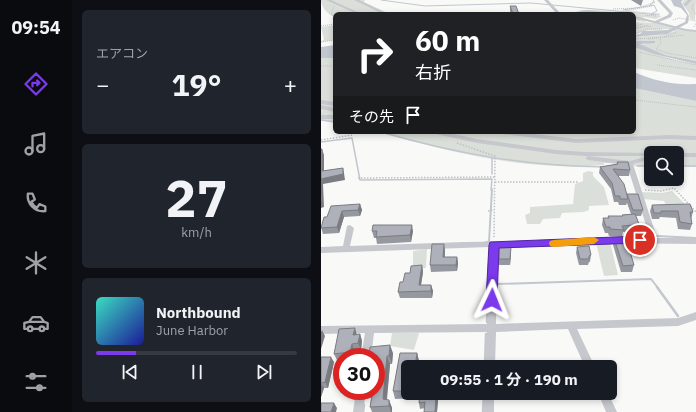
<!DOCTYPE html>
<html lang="ja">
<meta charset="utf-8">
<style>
body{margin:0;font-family:"IBM Plex Sans","Noto Sans JP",sans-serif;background:#20242c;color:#f1f3f6;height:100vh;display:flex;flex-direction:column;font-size:15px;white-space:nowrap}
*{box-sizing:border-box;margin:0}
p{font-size:13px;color:#9ea1a6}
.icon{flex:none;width:22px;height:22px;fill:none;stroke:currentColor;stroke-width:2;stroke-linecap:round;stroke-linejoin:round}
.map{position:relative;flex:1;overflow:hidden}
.panel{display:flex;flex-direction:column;gap:10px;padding:10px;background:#0d0f14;width:249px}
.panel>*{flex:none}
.top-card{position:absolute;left:12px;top:12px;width:303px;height:122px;border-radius:6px;box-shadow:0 2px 6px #0003;background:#202124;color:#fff;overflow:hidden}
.buttons{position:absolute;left:323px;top:146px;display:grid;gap:8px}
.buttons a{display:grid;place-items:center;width:40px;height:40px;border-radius:6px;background:#171b24;box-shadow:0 2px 6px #0003;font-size:20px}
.speed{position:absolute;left:12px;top:348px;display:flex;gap:8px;font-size:20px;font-weight:700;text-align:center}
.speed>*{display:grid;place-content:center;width:52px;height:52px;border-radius:50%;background:#171b24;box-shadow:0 2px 6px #0003;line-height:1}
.speed .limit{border:6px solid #d22;background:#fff;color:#111}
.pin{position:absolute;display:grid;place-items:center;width:34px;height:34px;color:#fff;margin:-17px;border:2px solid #fff;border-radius:50%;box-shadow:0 1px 4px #0007}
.me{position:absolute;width:44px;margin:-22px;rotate:2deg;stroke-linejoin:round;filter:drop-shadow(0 0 3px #0008)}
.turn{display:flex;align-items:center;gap:14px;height:84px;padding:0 16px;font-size:18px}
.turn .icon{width:52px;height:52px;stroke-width:2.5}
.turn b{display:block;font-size:28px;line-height:34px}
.then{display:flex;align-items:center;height:38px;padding:0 16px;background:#0003;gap:8px;font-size:15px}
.big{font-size:30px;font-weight:700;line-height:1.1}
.panel .widget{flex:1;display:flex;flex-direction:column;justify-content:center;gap:6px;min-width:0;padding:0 14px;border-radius:6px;background:#20242c}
.panel .dial{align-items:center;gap:0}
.dial b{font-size:52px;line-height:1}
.song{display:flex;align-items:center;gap:12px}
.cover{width:48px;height:48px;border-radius:6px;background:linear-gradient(135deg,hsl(170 70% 55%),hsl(240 70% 35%))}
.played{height:4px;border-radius:2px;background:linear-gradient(90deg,#7c3aed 20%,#363941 20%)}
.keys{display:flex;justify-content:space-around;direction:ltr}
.heat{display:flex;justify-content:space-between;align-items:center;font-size:22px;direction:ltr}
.trip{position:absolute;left:80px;top:360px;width:216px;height:40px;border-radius:6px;background:#171b24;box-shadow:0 2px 6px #0003;font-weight:700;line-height:40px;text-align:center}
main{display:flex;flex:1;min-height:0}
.tab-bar{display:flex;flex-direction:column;width:72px;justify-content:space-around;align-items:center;background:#090b0e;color:#9ea1a6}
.tab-bar .icon{width:28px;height:28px}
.tab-bar .current{color:#7c3aed}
.tab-bar b{font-size:18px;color:#f1f3f6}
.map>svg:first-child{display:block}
.green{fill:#dae0d9}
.water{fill:#c2c6ce}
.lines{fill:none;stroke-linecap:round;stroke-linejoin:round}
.stream-far3{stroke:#c2c6ce;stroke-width:1}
.stream-far2{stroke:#c2c6ce;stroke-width:1.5}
.stream-far1{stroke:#c2c6ce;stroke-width:2}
.stream{stroke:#c2c6ce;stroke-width:2.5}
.path-far1{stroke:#bebfc3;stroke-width:1;stroke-dasharray:1 1;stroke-linecap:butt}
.path{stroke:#bebfc3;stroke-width:1.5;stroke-dasharray:1.5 1.5;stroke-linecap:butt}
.minor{fill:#c6c8cd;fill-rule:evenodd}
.wall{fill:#9698a0}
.shaded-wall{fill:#7a7c82}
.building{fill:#aeb1ba;stroke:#7a7c82}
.route{fill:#7c3aed;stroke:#51269a}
.slow{fill:#f59e0b}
</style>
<main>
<nav class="tab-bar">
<b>09:54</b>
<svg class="icon current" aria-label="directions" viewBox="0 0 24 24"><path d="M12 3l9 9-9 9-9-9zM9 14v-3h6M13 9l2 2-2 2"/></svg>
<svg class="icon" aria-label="music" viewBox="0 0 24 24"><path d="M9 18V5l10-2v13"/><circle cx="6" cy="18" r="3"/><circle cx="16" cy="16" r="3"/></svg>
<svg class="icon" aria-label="phone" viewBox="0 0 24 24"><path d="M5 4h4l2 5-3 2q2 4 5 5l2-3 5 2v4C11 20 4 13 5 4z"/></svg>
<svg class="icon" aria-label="climate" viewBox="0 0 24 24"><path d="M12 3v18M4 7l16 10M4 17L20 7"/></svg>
<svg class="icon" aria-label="car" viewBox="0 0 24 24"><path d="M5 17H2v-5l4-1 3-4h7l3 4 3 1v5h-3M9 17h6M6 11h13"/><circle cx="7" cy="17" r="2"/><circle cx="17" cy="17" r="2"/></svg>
<svg class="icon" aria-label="filters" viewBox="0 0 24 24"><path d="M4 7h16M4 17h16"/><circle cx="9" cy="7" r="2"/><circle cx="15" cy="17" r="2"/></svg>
</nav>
<section class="panel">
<div class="widget"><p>エアコン</p>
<div class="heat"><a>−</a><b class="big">19°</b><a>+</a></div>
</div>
<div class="widget dial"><b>27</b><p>km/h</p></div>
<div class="widget">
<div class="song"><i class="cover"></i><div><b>Northbound</b><p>June Harbor</p></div></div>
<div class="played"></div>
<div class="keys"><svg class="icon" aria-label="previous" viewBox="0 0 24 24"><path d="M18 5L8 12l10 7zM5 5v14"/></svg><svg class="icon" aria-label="pause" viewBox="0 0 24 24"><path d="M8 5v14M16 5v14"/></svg><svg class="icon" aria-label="next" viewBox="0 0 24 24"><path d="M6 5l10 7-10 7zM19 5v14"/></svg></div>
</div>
</section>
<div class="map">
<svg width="375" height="412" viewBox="0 0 375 412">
<rect width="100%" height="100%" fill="#f9faf8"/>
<path class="green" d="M0,0H44L43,2L69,14H14V17C7,15 0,7 0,0Z
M363,0H375L374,20L369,19L368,13L361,3Z
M261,10H272L341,16L335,19L323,17L322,18L327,20L323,22L313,20V14H246Z
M315,22L334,23L375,32V61L344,55L319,45L334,41H313V37L339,35L354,31L348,29L327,30L313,35V23Z
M14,25V40L0,42L3,39L0,27Z
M313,47L354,60L375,64V78L313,68V53L319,52L313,50Z
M0,58H14V123L0,120Z
M313,88L375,101V167H356V153H330V167C314,167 299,163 283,163V165C206,172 130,152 57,132H313Z
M267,171L272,172V176L283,187L288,205L268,206V210L263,212L241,213L239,218L222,219L219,224H206L204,215L209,213V207L252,204L254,184L262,181V173Z
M351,191L367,207H346L343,201L322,199L320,192L341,193Z
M289,242L297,275L283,276L275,243Z
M106,249L105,268L92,269V251Z
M71,333H98L93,350L69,346Z"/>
<path class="water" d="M350,0H362L360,2L368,16L367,23L346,34L313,37V35L319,34L322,31L347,30L364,22L366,15L360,8L353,6Z
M313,41H334V43L319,44L344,55L375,61V64L333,54L313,47Z
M14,45V58H0V47Z
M313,72C333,81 353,85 375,84V101L313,88Z"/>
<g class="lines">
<path class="stream-far3" d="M60,0L104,6L210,3L338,15
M329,5L333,2L332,0
M302,10L333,5L336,11L330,14"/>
<path class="stream-far2" d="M0,120L14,122
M60,132C137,154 204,166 285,167
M0,142L31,138L39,180L171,179L170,190
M171,158V174
M316,166H330
M356,166H375"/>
<path class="stream-far1" d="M336,236L375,238
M290,237L328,236
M165,242H168L171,189
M176,284L330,279L337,288
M167,288L168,249"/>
<path class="stream" d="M336,287L357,316
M166,322L167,287
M164,367L165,334
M42,412L43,405
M162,412L163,393"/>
<path class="path-far1" d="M372,4L371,8L375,15
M13,6L10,14L14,17
M331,6L304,11L339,14
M292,9L317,8L334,2
M294,12L311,13
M324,15L336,16
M352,20L358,18L375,21
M0,26L14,24
M313,26L323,24
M313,27L316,28L327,25
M373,27L375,23
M313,28L331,26
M313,34L326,29H341
M315,39L343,37L356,32
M327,39L363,35
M339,39L340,43L335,49L346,53L375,58
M0,42L14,40
M313,51L375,65
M336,65L375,70
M0,66H14
M313,100L375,107"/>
<path class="path" d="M0,140L32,135
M136,143L174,156L173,238
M37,178L174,177
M174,182H258
M324,190L340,191L353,188L375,212
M167,211L173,210"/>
<path class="minor" d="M5,0H10L41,14H36Z
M33,0H38L67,14H62Z
M223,0H227L240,14H236Z
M336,0H340L352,13L350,17L338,22L365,29L375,30V32L365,31L313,18V16L334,21L347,15L348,13Z
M367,0H371L365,6H363V4Z
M266,10L291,13L293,14L266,12L248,14Z
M0,100L14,102V106L0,104Z
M0,105L14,108V112L0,109Z
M0,115H14V119H0Z
M112,132H123L156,139L235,150L263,152L332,153H330V159L312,164L336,238H375V244L277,243L216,247H177L175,324L357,318L375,312V320L357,326L256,329L274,367H264L247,329L175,332L174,367H164L166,332L53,333L50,357H40L44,333L0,334V326L166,324L169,247L0,253V247L22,246L26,226L29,225L33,228L29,246L143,242L216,241L277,237L329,238L306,165L267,160L264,158L267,156L309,161L327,156H263L235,154L156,143L115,134Z
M179,132H196L255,139L348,135L375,136V140L348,139L255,143L182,134Z
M356,153H375V157H356Z
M35,391H45L42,412H32Z
M163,393H173V412H163Z
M277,393H287L296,412H285Z"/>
</g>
<path class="wall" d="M310,0H322L320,6Z
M189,6L198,14H190L189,11Z
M296,162L309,170L308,176H297L306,196V194L322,210L320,216H315L320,229L318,235L312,236L311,232H302L301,236H288L287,233H284L281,225L282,218H287V216H301V215L310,214L306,203L305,205H298L297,202H293L290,189L278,173L279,167L296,164Z
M39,204L41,210L39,216L23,217L18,233L2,234L0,227L6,217Z
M331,205L372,212L370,219L371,224L369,230L357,229L355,218L339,217L338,219H331L329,211Z
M51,231H92L90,242L56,244L55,238H53Z
M293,238L313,265L311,272H300L292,245Z
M178,247L190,254L189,265H178Z
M256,247L270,255L269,262H268L267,265H258L255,253Z
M124,250V257H136L137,263L136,271L110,272L109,265Z
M101,265L102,272L100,285H110L112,291L111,298H79L77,292L82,282L89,273Z
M39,334L41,341L40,350H33L32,357H21V360H16L13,354Z
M72,353L71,364H69L66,400H68L71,408V412H51L49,407L50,398L45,399L42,391H55V357Z
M79,353H96L98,361L97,367H87V393H93V398L74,399L72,391Z
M0,357L13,362L7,388H3L0,397Z
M99,393H121L120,400H117L116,412H103L104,408L99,409L98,403Z"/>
<path class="shaded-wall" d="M1,149L3,155V177L1,171Z
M22,168L23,173L24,180L2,184L3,207L0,208V179Z
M39,204L41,210L39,216L37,210Z
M21,211L23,217L18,233L16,227Z
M91,225L92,231L90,242L89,235Z
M123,244L124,250L123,264L122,257Z
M190,247V254L189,265V259Z
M136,257L137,263L136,271L135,265Z
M101,265L102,272L99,291L98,285Z
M110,285L112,291L111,298L110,291Z
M34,328L36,335H32Z
M1,330L4,336L0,349V332Z
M39,334L41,341L40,350L37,343Z
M31,344L33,350L32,357H31L29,352Z
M69,345L72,353L71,364L68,356Z
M96,353L98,361L97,367H94Z
M66,356L69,364L65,406L62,399Z
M10,357L13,362L7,388L4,382Z
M0,383L3,388L0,397Z
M91,393H93V398Z
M115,394L117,400L116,412H114Z
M68,400L71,408V412H70L68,406Z
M13,403L16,408L15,412H10Z"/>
<path class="building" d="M189,6H195L198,14H192Z
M0,149H1V171L22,168V174L0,179L1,201L0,202Z
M296,162H307L309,170L292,169L303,184L307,199H299V196H294L291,183L279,167L297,164Z
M306,194H317L322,210H312Z
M39,204L37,210L21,211L16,227L0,228L3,217H6L10,206Z
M369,204L372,212H369L371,224L359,222L357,211H340V213H333L331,205Z
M314,214L320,229H314L313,225L301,226L303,230L289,229V227H285L282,218H288L287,216H302L301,215Z
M52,225H91L89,235L55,237L56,231H51Z
M293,238H305L313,265L302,266Z
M111,244H123L122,257H136L135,265H109Z
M268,246L270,255L268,256V259H259L256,247Z
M178,247H190L189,259H178Z
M101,265L98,285H110V291L77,292L79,282H82L84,273H89L90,266Z
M34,328L32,335L39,334L37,343L31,344L29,352L13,354L18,329Z
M69,345L68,356H66L62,399L68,400V406L49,407L52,391H55V357H48L49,347Z
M79,353H96L94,367H87V391H72Z
M0,357H10L4,382L0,383Z
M99,393H119V394H115L114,412H103L104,402L98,403Z
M0,403H13L10,412H0Z"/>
<path class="route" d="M319,236L324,240L319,243L178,248L176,300L175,304L171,305L167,304L165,300L168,245L169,242Z"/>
<path class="slow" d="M273,237L278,240L273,244L233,247L229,246L228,243L229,241L233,240Z"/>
</svg>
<div class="buttons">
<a><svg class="icon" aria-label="search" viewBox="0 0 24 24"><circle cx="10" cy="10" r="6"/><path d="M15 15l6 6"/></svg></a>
</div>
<div class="speed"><div class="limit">30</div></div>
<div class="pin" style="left:319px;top:240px;background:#d93025"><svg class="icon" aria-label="arrive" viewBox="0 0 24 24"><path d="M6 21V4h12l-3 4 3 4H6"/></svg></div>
<svg class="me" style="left:171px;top:300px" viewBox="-20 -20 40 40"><path d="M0-17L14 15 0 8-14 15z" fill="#7c3aed" stroke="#fff" stroke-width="4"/></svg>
<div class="trip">09:55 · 1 分 · 190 m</div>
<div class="top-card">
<div class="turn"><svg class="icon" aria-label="right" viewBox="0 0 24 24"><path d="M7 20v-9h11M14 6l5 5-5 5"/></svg><div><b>60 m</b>右折</div></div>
<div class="then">その先<svg class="icon" aria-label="arrive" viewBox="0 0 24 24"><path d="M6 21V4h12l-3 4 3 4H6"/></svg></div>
</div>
</div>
</main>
